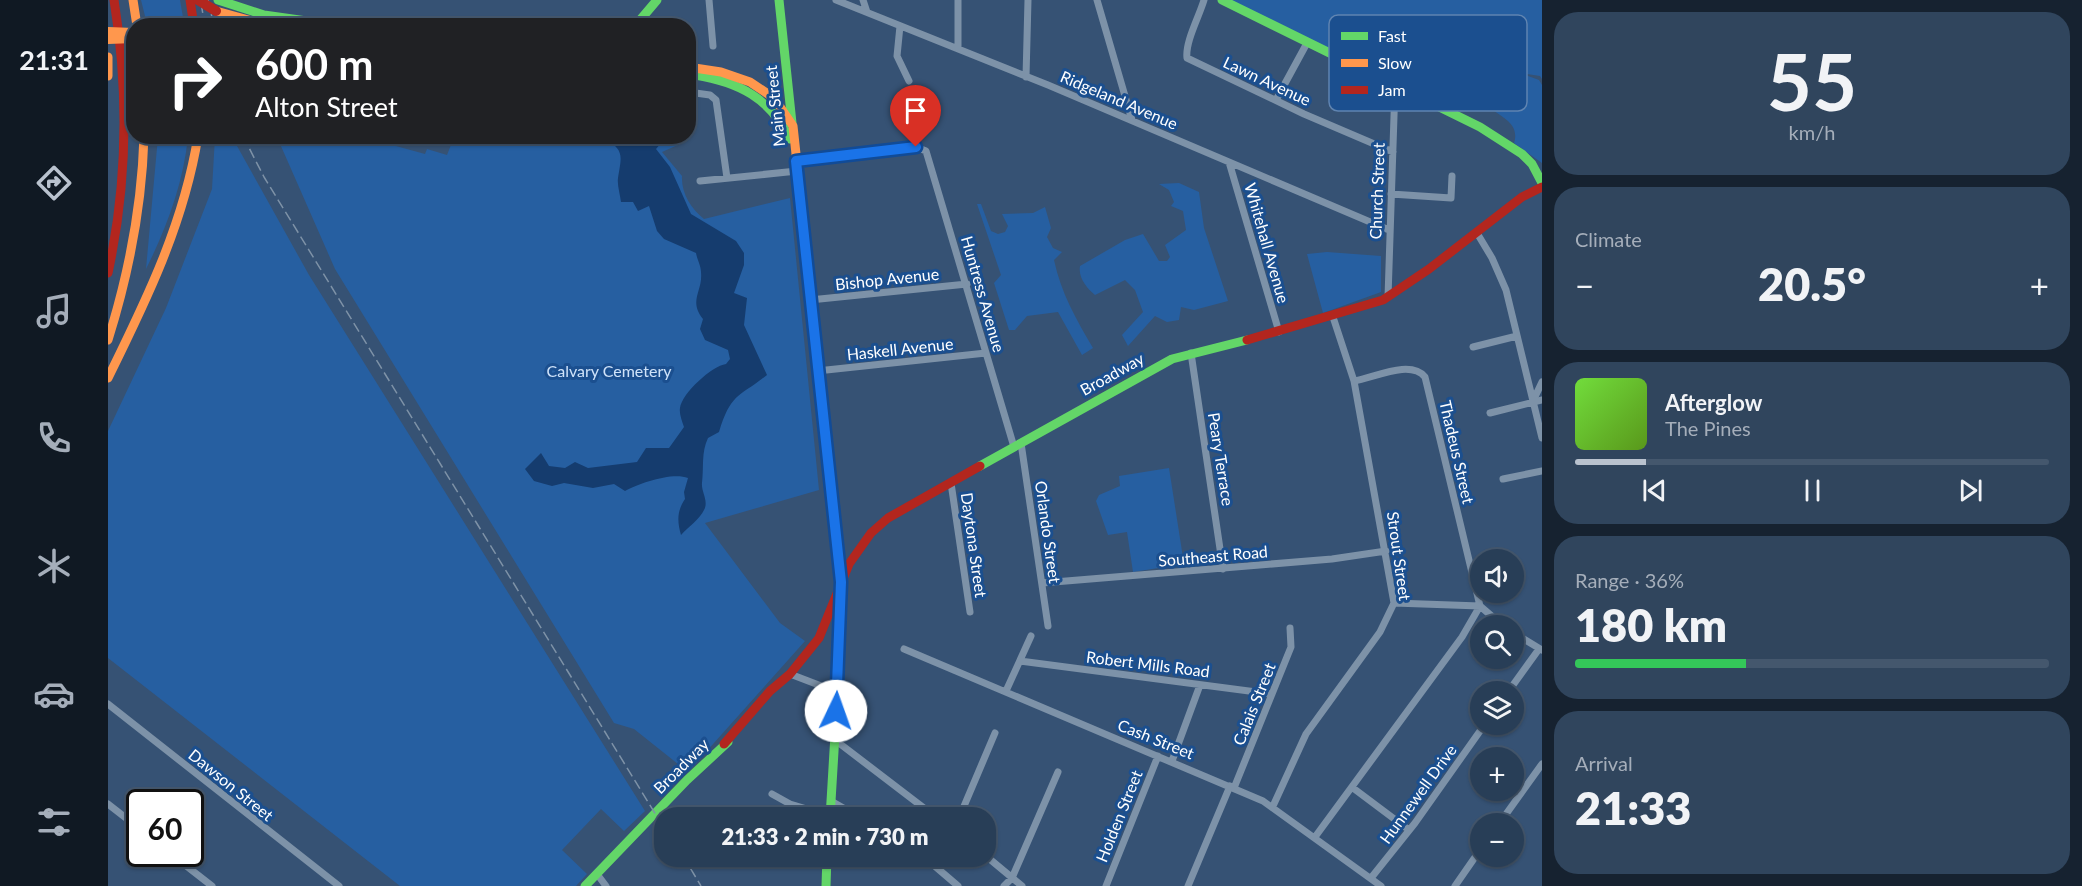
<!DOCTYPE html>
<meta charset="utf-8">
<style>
body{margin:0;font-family:Lato,sans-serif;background:#30455d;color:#f1f3f6;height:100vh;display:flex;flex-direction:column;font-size:22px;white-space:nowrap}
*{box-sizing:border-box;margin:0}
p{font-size:20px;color:#a5aeba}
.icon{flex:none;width:33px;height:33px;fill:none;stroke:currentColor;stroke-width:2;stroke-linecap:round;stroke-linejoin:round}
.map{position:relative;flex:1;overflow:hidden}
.details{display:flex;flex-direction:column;gap:12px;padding:12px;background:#162230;width:540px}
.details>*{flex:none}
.banner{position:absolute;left:18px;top:18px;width:570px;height:126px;border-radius:24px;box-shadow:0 2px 4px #0004,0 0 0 2px #44576d;background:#202124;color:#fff;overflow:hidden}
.fabs{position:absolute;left:1362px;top:549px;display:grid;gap:12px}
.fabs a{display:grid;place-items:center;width:54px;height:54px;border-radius:50%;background:#283e57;box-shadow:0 2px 4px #0004,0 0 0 2px #44576d;font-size:30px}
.speed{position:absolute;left:18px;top:789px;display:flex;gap:12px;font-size:30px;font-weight:700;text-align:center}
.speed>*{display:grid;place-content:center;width:78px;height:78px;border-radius:50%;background:#283e57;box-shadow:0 2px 4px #0004,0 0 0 2px #44576d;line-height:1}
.speed .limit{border:3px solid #111;border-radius:9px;background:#fff;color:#111}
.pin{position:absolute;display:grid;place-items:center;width:51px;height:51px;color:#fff;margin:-62px -26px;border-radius:50% 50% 50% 0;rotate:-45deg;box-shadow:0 0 6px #0007}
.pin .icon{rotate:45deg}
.me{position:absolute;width:66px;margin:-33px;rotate:3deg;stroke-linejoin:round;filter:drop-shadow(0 0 4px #0008)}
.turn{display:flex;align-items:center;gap:21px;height:126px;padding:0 30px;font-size:27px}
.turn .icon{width:78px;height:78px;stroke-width:2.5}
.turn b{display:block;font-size:42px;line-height:51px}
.big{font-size:45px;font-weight:800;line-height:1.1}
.details .tile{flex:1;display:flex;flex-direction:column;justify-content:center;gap:9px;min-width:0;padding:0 21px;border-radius:24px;background:#30455d}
.details .dial{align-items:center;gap:0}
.dial b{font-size:78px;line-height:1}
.song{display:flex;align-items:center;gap:18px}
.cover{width:72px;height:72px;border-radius:9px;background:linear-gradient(135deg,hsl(100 70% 55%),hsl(90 70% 35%))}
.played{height:6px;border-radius:3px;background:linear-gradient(90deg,#b9c2ce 15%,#44576d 15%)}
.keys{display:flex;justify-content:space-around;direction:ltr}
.heat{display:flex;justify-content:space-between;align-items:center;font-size:33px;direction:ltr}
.charge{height:9px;border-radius:4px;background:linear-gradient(90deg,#34c759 36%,#44576d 0)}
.trip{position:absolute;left:546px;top:807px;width:342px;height:60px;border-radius:24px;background:#283e57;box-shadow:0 2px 4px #0004,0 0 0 2px #44576d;font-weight:800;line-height:60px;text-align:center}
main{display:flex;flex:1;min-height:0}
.tab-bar{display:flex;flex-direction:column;width:108px;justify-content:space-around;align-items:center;background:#101923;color:#a5aeba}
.tab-bar .icon{width:42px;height:42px}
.tab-bar .on{color:#b9c2ce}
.tab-bar b{font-size:27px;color:#f1f3f6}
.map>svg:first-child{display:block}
.green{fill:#265fa1}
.water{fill:#153c6e}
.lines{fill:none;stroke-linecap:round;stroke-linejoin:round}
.street{stroke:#7d92a8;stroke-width:7}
.fast{stroke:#63d668;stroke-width:9}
.slow{stroke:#ff974d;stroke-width:9}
.jam{stroke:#b3261e;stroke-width:9}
.rail{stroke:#7e92a7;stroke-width:1.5;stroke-dasharray:10 4.5;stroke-linecap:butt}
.slow-bridge{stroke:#ff974d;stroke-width:10}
.jam-bridge{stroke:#b3261e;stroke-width:10}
.route-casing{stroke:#114b97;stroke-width:15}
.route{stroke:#1a73e8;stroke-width:10}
.labels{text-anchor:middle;stroke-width:6;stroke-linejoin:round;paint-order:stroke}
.street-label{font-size:16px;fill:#fff;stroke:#1b4f8f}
.park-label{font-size:16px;fill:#cfe3fa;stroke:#1b4f8f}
.key{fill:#1b4f8f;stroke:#5f84b1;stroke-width:1.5}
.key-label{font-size:16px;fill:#fff}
</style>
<main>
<nav class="tab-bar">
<b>21:31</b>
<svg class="icon on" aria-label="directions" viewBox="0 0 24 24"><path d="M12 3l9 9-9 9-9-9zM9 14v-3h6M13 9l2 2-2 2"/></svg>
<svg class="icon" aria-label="music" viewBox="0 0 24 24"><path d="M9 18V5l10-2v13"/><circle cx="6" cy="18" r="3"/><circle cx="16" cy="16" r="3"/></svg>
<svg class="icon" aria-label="phone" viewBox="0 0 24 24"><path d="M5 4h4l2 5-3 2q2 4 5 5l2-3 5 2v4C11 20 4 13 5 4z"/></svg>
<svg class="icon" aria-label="climate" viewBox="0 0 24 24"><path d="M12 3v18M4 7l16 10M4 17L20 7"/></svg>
<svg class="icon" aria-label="car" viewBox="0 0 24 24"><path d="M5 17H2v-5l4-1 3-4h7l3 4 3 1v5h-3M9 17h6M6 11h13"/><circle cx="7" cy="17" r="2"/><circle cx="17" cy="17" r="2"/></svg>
<svg class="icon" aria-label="filters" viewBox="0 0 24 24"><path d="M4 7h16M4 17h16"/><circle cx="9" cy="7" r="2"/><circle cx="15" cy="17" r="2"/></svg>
</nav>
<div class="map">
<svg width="1434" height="886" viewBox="0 0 1434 886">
<rect width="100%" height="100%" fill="#365274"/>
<path class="green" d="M33,0H72L76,23L39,24Z
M1122,0H1434V79L1432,76L1412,73L1431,80L1434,85V163L1406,143C1412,124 1395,118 1382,108L1402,81L1405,72L1322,33L1297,91Z
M50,137H80C75,184 59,227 38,269Z
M107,137H124L201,275L537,811L516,831L493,809L454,850L479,874L468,886H292L0,658V431L58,308L104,189Z
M169,137H255L317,154L319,149L339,155L346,137H578L572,144L554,152L574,176C573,193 583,209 596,219L682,198L711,490L597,523L672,623L697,641L580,772L526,729L506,723L227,269Z
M1071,183L1091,192L1096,228L1120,301L1086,310L1073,307L1071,320L1059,322L1047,316L1020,346L1014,335L1035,312L1027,290L1017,280L987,295C979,288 970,278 972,266L1017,240L1035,234L1051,261H1059L1062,257L1057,245L1078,230L1075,211L1063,206L1066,202L1061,190L1051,184Z
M869,204H873L883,231L890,234L897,232L900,226L894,214L925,213L937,207L943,228L939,237L945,248L954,252L946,260C953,293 968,319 985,348L974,355L950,312L919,316L907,330H901L886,283L893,275Z
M1219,252L1273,256V292L1215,313L1199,254Z
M1061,468L1076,564L1025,572L1019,532L1000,535L988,501L991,495L1012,486L1011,476Z"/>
<path class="water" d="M496,137H567L554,142L548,149L562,167L583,214L628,241L636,253V265L626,293L639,298L636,325L659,375C630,398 623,393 611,432L600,438C593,453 596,467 594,483C593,492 601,501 596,510C592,519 580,527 573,535C569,521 569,511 577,499L576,492L580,478C564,472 532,483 517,491L506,484L485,488L456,483L444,486L426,481L417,469L433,453L441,466L457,468L467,462L480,468L529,462L538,448H561L576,427C574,421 571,414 572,408C574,393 604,366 618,364L622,359L620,350L597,340L592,329L595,319C580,300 595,292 593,272C593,266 589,259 588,253L556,239L549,231L541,206L530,211L525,202H513C512,194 509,185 510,178C514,154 516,151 496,137Z"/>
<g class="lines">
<path class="street" d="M601,0L605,46
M728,0L940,85L1281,230
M755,0L759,12
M989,0L1024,120
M1096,0C1091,17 1077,42 1079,58L1196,114L1285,152
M792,26L789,56L801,81
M850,48V0
M918,77L920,0
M580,92L602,95L608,100L619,178
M1168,100L1199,43
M688,161L808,147L818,151L906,447
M1121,162L1171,332
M592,181L689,171
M1283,194L1343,198L1344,176
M1369,233L1384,258L1398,290L1434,438
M1280,297L1287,86
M702,300L859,284
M1365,347L1409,336
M1083,353L1115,569
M709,371L878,353
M1425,401L1434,382
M1382,413L1434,400
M913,443L940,626
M1395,479L1434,471
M843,483L862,612
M934,583L1224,559L1278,551
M1286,603L1372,606L1395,626
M1406,633L1434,650
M796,649L1155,801L1273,886
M912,661L1164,694
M682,674L729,692
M898,691L923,636
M1400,692L1431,649
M0,704L231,886
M727,740L829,818
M1064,761L1092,685
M1126,788L1183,647L1182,628
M1245,788L1301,830
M664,794L682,804L729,818
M723,801L753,818
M0,804L32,829
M1165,806L1198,734L1272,632L1286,603L1246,381L1225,317
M851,818L887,733
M1391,824L1434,764
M1207,837L1354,637L1372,606L1317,377C1302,359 1266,378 1246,381
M63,854L104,886
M815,856L850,886
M878,856L914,886
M489,874L498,886
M1263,878L1307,823L1377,724
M896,886L904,878L950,772
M998,886L1050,756
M1080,886L1122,786
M1347,886L1372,850"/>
<path class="fast" d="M110,0L156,15L234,26
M671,0L684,123
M1114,0L1372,127L1414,154L1424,164L1434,183
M527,26L549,0
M587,75C631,82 662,98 682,139
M702,284L733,582L732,651L722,818
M872,466L1064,359L1139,340
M477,886L579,780L620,742
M718,886L719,856"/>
<path class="slow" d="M25,0L29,26
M108,11L147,22L201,26
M0,57V76
M580,67L613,72L642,82L666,98L685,126L702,284
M0,340C21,273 34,206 36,136
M0,378C39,299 76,223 90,136"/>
<path class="jam" d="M82,0L86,26
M0,273C20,181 21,93 6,0
M1139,340L1275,300L1321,269L1414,197L1434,187
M616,744L662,691L682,674L711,638L741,564L763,533L780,518L872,466"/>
<path class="rail" d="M100,0L106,26
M93,3L97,26
M135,136L156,177L556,828
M575,856L593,886"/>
<path class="slow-bridge" d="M0,32L26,33
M0,39L26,38"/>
<path class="jam-bridge" d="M90,0L108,11"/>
</g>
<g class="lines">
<g class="route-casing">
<path id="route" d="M728,711L733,582L688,161L808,147"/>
</g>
<use href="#route" class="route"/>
</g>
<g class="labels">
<g class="street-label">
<text transform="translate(1159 81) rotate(25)" y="6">Lawn Avenue</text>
<text transform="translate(1011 100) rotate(23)" y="6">Ridgeland Avenue</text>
<text transform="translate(667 106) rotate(-96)" y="6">Main Street</text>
<text transform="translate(1269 191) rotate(-88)" y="6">Church Street</text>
<text transform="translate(1159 243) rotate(74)" y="6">Whitehall Avenue</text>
<text transform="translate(779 279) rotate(-6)" y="6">Bishop Avenue</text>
<text transform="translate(875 294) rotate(74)" y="6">Huntress Avenue</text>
<text transform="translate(792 349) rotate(-6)" y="6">Haskell Avenue</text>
<text transform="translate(1004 374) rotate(-29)" y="6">Broadway</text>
<text transform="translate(1349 452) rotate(77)" y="6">Thadeus Street</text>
<text transform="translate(1113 459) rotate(81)" y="6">Peary Terrace</text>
<text transform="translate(940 532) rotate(82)" y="6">Orlando Street</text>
<text transform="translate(866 545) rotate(82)" y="6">Daytona Street</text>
<text transform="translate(1105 556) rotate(-5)" y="6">Southeast Road</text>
<text transform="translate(1291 556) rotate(82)" y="6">Strout Street</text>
<text transform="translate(1040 664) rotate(7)" y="6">Robert Mills Road</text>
<text transform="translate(1146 704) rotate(-68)" y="6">Calais Street</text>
<text transform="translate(1048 739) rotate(22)" y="6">Cash Street</text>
<text transform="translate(573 766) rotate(-45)" y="6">Broadway</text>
<text transform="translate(123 785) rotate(39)" y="6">Dawson Street</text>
<text transform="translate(1310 794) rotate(-54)" y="6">Hunnewell Drive</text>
<text transform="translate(1011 816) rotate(-68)" y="6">Holden Street</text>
</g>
<g class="park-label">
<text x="501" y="377">Calvary Cemetery</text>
</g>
</g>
<rect x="1221" y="15" width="198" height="96" rx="9" class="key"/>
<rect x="1233" y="32" width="27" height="8" fill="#63d668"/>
<rect x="1233" y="59" width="27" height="8" fill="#ff974d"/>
<rect x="1233" y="86" width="27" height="8" fill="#b3261e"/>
<g class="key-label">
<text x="1270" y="42">Fast</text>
<text x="1270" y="69">Slow</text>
<text x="1270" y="96">Jam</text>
</g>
</svg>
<div class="fabs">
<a><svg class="icon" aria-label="sound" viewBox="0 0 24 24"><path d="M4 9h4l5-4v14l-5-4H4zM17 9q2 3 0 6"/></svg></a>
<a><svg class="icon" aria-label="search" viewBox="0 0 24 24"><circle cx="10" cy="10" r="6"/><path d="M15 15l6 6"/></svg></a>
<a><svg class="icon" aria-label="layers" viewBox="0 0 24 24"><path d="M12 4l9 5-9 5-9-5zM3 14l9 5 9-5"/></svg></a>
<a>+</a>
<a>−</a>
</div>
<div class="speed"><div class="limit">60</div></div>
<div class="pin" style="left:808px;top:147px;background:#d93025"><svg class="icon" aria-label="arrive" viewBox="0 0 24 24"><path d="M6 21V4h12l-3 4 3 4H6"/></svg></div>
<svg class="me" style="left:728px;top:711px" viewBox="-20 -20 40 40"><circle r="19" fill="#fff"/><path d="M0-13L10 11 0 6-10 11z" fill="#1a73e8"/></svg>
<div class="trip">21:33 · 2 min · 730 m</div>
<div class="banner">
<div class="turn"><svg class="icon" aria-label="right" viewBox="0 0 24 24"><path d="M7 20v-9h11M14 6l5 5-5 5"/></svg><div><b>600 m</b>Alton Street</div></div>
</div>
</div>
<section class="details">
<div class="tile dial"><b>55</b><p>km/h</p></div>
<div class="tile"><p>Climate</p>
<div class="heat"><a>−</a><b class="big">20.5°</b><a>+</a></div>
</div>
<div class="tile">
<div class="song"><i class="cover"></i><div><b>Afterglow</b><p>The Pines</p></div></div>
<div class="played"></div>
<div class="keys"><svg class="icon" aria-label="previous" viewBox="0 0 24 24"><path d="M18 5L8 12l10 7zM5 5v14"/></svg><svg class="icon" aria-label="pause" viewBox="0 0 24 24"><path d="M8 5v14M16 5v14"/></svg><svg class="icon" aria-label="next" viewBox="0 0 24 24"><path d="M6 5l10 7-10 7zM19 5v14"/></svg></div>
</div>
<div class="tile"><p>Range · 36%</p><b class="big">180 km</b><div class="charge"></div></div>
<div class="tile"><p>Arrival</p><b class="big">21:33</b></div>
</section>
</main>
